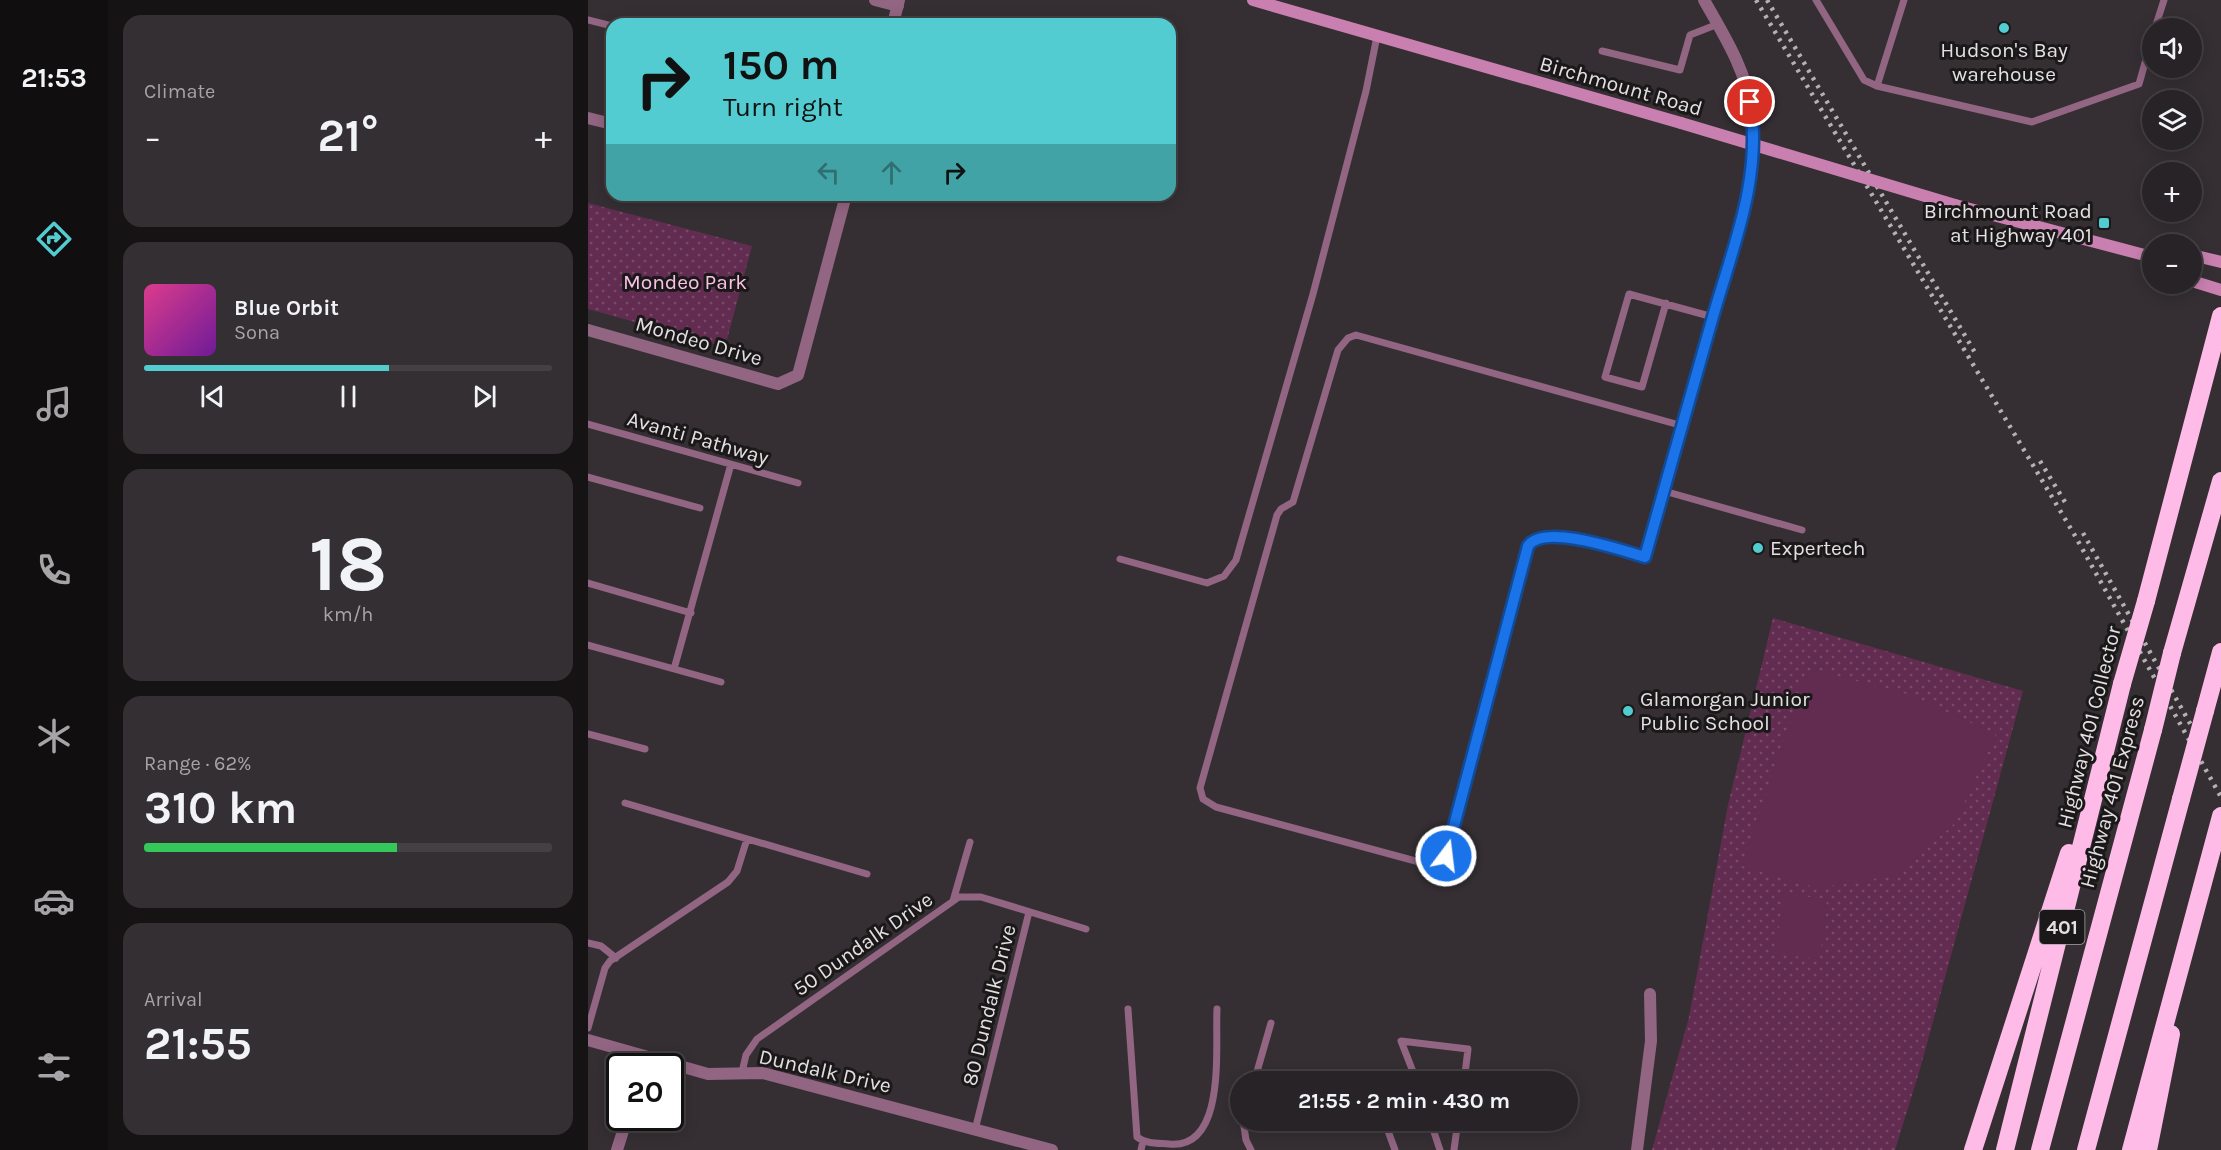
<!DOCTYPE html>
<meta charset="utf-8">
<style>
body{margin:0;font-family:Karla,sans-serif;background:#342f32;color:#f1f3f6;height:100vh;display:flex;flex-direction:column;font-size:22px;white-space:nowrap}
*{box-sizing:border-box;margin:0}
p{font-size:20px;color:#a5a4a7}
.icon{flex:none;width:33px;height:33px;fill:none;stroke:currentColor;stroke-width:2;stroke-linecap:round;stroke-linejoin:round}
.map{position:relative;flex:1;overflow:hidden}
.side{display:flex;flex-direction:column;gap:15px;padding:15px;background:#161315;width:480px}
.side>*{flex:none}
.hud{position:absolute;left:18px;top:18px;width:570px;height:183px;border-radius:18px;box-shadow:0 3px 15px #0003,0 0 0 2px #444043;background:#52ccd0;color:#111;overflow:hidden}
.controls{position:absolute;left:1554px;top:18px;display:grid;gap:12px}
.controls a{display:grid;place-items:center;width:60px;height:60px;border-radius:50%;background:#282326;box-shadow:0 3px 15px #0003,0 0 0 2px #444043;font-size:30px}
.speed{position:absolute;left:18px;top:1053px;display:flex;gap:12px;font-size:30px;font-weight:700;text-align:center}
.speed>*{display:grid;place-content:center;width:78px;height:78px;border-radius:50%;background:#282326;box-shadow:0 3px 15px #0003,0 0 0 2px #444043;line-height:1}
.speed .limit{border:3px solid #111;border-radius:9px;background:#fff;color:#111}
.pin{position:absolute;display:grid;place-items:center;width:51px;height:51px;color:#fff;margin:-26px;border:3px solid #fff;border-radius:50%;box-shadow:0 2px 6px #0007}
.me{position:absolute;width:66px;margin:-33px;rotate:15deg;stroke-linejoin:round;filter:drop-shadow(0 0 4px #0008)}
.turn{display:flex;align-items:center;gap:21px;height:126px;padding:0 18px;font-size:27px}
.turn .icon{width:78px;height:78px;stroke-width:2.5}
.turn b{display:block;font-size:42px;line-height:51px}
.lanes{display:flex;align-items:center;height:57px;padding:0 18px;background:#0003;justify-content:center;gap:30px;direction:ltr}
.lanes .off{opacity:.35}
.big{font-size:45px;font-weight:700;line-height:1.1}
.side .card{flex:1;display:flex;flex-direction:column;justify-content:center;gap:9px;min-width:0;padding:0 21px;border-radius:18px;background:#342f32}
.side .dial{align-items:center;gap:0}
.dial b{font-size:78px;line-height:1}
.song{display:flex;align-items:center;gap:18px}
.cover{width:72px;height:72px;border-radius:9px;background:linear-gradient(135deg,hsl(330 70% 55%),hsl(280 70% 35%))}
.played{height:6px;border-radius:3px;background:linear-gradient(90deg,#52ccd0 60%,#444043 60%)}
.keys{display:flex;justify-content:space-around;direction:ltr}
.heat{display:flex;justify-content:space-between;align-items:center;font-size:33px;direction:ltr}
.charge{height:9px;border-radius:4px;background:linear-gradient(90deg,#34c759 62%,#444043 0)}
.trip{position:absolute;left:642px;top:1071px;width:348px;height:60px;border-radius:30px;background:#282326;box-shadow:0 3px 15px #0003,0 0 0 2px #444043;font-weight:700;line-height:60px;text-align:center}
main{display:flex;flex:1;min-height:0}
.tabs{display:flex;flex-direction:column;width:108px;justify-content:space-around;align-items:center;background:#100e0f;color:#a5a4a7}
.tabs .icon{width:42px;height:42px}
.tabs .active{color:#52ccd0}
.tabs b{font-size:27px;color:#f1f3f6}
.map>svg:first-child{display:block}
.grass{fill:url(#grass-dots)}
.garden{fill:#622c51}
.lines{fill:none;stroke-linecap:round;stroke-linejoin:round}
.service{stroke:#926582;stroke-width:7}
.minor{stroke:#926582;stroke-width:12}
.secondary{stroke:#c980b0;stroke-width:12}
.motorway{stroke:#ffbbe7;stroke-width:18}
.rail{stroke:#b5b0b3;stroke-width:4.5;stroke-dasharray:3 6;stroke-linecap:butt}
.secondary-bridge{stroke:#c980b0;stroke-width:12}
.motorway-bridge{stroke:#ffbbe7;stroke-width:18}
.route-casing{stroke:#114b97;stroke-width:15}
.route{stroke:#1a73e8;stroke-width:10}
.poi-dot{fill:#52ccd0;stroke:#1b181a;stroke-width:2}
.labels{text-anchor:middle;stroke-width:6;stroke-linejoin:round;paint-order:stroke}
.shield{fill:#1b181a;stroke:#a8a4a6;stroke-width:1.5}
.shield-label{font-size:20px;font-weight:bold;fill:#e4e0e2}
.poi-label{font-size:21px;fill:#e4e0e2;stroke:#1b181a;text-anchor:start}
.street-label{font-size:21px;fill:#e4e0e2;stroke:#1b181a}
.park-label{font-size:21px;fill:#f9c2e4;stroke:#1b181a}
</style>
<main>
<nav class="tabs">
<b>21:53</b>
<svg class="icon active" aria-label="directions" viewBox="0 0 24 24"><path d="M12 3l9 9-9 9-9-9zM9 14v-3h6M13 9l2 2-2 2"/></svg>
<svg class="icon" aria-label="music" viewBox="0 0 24 24"><path d="M9 18V5l10-2v13"/><circle cx="6" cy="18" r="3"/><circle cx="16" cy="16" r="3"/></svg>
<svg class="icon" aria-label="phone" viewBox="0 0 24 24"><path d="M5 4h4l2 5-3 2q2 4 5 5l2-3 5 2v4C11 20 4 13 5 4z"/></svg>
<svg class="icon" aria-label="climate" viewBox="0 0 24 24"><path d="M12 3v18M4 7l16 10M4 17L20 7"/></svg>
<svg class="icon" aria-label="car" viewBox="0 0 24 24"><path d="M5 17H2v-5l4-1 3-4h7l3 4 3 1v5h-3M9 17h6M6 11h13"/><circle cx="7" cy="17" r="2"/><circle cx="17" cy="17" r="2"/></svg>
<svg class="icon" aria-label="filters" viewBox="0 0 24 24"><path d="M4 7h16M4 17h16"/><circle cx="9" cy="7" r="2"/><circle cx="15" cy="17" r="2"/></svg>
</nav>
<section class="side">
<div class="card"><p>Climate</p>
<div class="heat"><a>−</a><b class="big">21°</b><a>+</a></div>
</div>
<div class="card">
<div class="song"><i class="cover"></i><div><b>Blue Orbit</b><p>Sona</p></div></div>
<div class="played"></div>
<div class="keys"><svg class="icon" aria-label="previous" viewBox="0 0 24 24"><path d="M18 5L8 12l10 7zM5 5v14"/></svg><svg class="icon" aria-label="pause" viewBox="0 0 24 24"><path d="M8 5v14M16 5v14"/></svg><svg class="icon" aria-label="next" viewBox="0 0 24 24"><path d="M6 5l10 7-10 7zM19 5v14"/></svg></div>
</div>
<div class="card dial"><b>18</b><p>km/h</p></div>
<div class="card"><p>Range · 62%</p><b class="big">310 km</b><div class="charge"></div></div>
<div class="card"><p>Arrival</p><b class="big">21:55</b></div>
</section>
<div class="map">
<svg width="1633" height="1150" viewBox="0 0 1633 1150">
<defs>
<pattern id="grass-dots" width="8" height="8" patternUnits="userSpaceOnUse" patternTransform="scale(1.5)"><rect width="8" height="8" fill="#622c51"/><path d="M2 2h.1M6 6h.1" fill="none" stroke="#784a6a" stroke-width="1.8" stroke-linecap="round"/></pattern>
</defs>
<rect width="100%" height="100%" fill="#352f33"/>
<path class="grass" d="M0,203L164,246L137,347L0,309Z
M1185,618L1435,691L1332,1069L1307,1150H1064L1101,1017L1140,805Z"/>
<path class="garden" d="M1226,670L1319,694L1408,734L1367,823L1310,875L1230,888L1154,866L1217,677Z
M1195,894L1239,899L1232,959L1188,954Z"/>
<g class="lines">
<path class="service" d="M1228,0L1276,80L1289,86L1444,122L1551,84L1564,38
M0,20L24,26
M1567,28L1576,0
M1014,51L1092,70L1102,35L1130,24
M1289,86L1316,0
M1078,303L1054,387L1017,377L1041,294L1125,317
M0,424L210,483
M0,477L112,508
M1076,491L1214,530
M1057,557C1032,550 957,523 940,546L858,856L853,864L846,866L628,807L615,799L612,788L689,515L693,509L705,502L750,350L760,338L768,335L1095,426
M532,559L619,583L636,576L648,560L725,294L778,91L789,36
M0,583L103,613
M0,645L133,682
M86,669L143,464
M0,734L57,749
M37,803L279,874
M365,901L382,842
M0,943L13,946L28,958
M540,1009L549,1137C558,1144 570,1143 581,1144C639,1150 627,1047 629,1009
M0,1028L17,968L22,961L140,882L149,871L159,839
M154,1072L158,1055L169,1039L371,897H393L498,929
M666,1082L683,1023
M829,1082L813,1041L880,1049L876,1082
M655,1120L658,1140L663,1150
M796,1120L807,1150
M842,1120L852,1150
M387,1130L441,912
M553,1150L555,1141
M866,1150L870,1120"/>
<path class="minor" d="M287,0L310,6
M305,24L311,0
M0,118L24,124
M0,330L190,384L210,375L258,195
M1057,557C1080,477 1101,396 1125,316C1144,251 1173,181 1164,112C1158,70 1137,37 1116,0
M0,1040L120,1074L175,1073L464,1150
M29,1150L39,1118
M1049,1150L1063,1041L1062,994"/>
<path class="secondary" d="M665,0L1093,123
M1367,205L1564,257
M1604,255L1633,262
M1604,281L1633,290"/>
<path class="motorway" d="M1558,601L1633,316
M1584,653L1633,481
M1617,711L1633,652
M1385,1150L1481,853
M1417,1150L1534,684
M1452,1150L1565,730
M1498,1150L1593,799
M1543,1150L1633,816
M1560,1150L1583,1034"/>
<path class="rail" d="M1168,0L1486,534L1633,797
M1179,0L1389,356
M1452,461L1480,507
M1495,533L1604,727"/>
<path class="secondary-bridge" d="M1093,123L1367,205"/>
<path class="motorway-bridge" d="M1534,684L1558,601
M1565,730L1584,653
M1593,799L1617,711"/>
</g>
<g class="lines">
<g class="route-casing">
<path id="route" d="M858,856L940,546C956,523 1032,550 1057,557C1080,478 1102,399 1124,320C1144,249 1175,177 1162,102"/>
</g>
<use href="#route" class="route"/>
</g>
<g class="poi-dot">
<circle cx="1416" cy="28" r="6"/>
<rect x="1510" y="217" width="12" height="12" rx="3"/>
<circle cx="1170" cy="548" r="6"/>
<circle cx="1040" cy="711" r="6"/>
</g>
<g class="labels">
<rect class="shield" x="1451.5" y="910" width="45" height="34" rx="4.5"/>
<g class="shield-label">
<text x="1474" y="934">401</text>
</g>
<g class="poi-label">
<text x="1416" y="57" text-anchor="middle">Hudson's Bay<tspan x="1416" dy="24">warehouse</tspan></text>
<text x="1504" y="218" text-anchor="end">Birchmount Road<tspan x="1504" dy="24">at Highway 401</tspan></text>
<text x="1182" y="555">Expertech</text>
<text x="1052" y="706">Glamorgan Junior<tspan x="1052" dy="24">Public School</tspan></text>
</g>
<g class="street-label">
<text transform="translate(1033 86) rotate(16)" y="7">Birchmount Road</text>
<text transform="translate(111 341) rotate(16)" y="7">Mondeo Drive</text>
<text transform="translate(110 438) rotate(16)" y="7">Avanti Pathway</text>
<text transform="translate(1501 727) rotate(-76)" y="7">Highway 401 Collector</text>
<text transform="translate(1524 792) rotate(-75)" y="7">Highway 401 Express</text>
<text transform="translate(275 944) rotate(-35)" y="7">50 Dundalk Drive</text>
<text transform="translate(401 1005) rotate(-76)" y="7">80 Dundalk Drive</text>
<text transform="translate(237 1071) rotate(13)" y="7">Dundalk Drive</text>
</g>
<g class="park-label">
<text x="97" y="289">Mondeo Park</text>
</g>
</g>
</svg>
<div class="controls">
<a><svg class="icon" aria-label="sound" viewBox="0 0 24 24"><path d="M4 9h4l5-4v14l-5-4H4zM17 9q2 3 0 6"/></svg></a>
<a><svg class="icon" aria-label="layers" viewBox="0 0 24 24"><path d="M12 4l9 5-9 5-9-5zM3 14l9 5 9-5"/></svg></a>
<a>+</a>
<a>−</a>
</div>
<div class="speed"><div class="limit">20</div></div>
<div class="pin" style="left:1162px;top:102px;background:#d93025"><svg class="icon" aria-label="arrive" viewBox="0 0 24 24"><path d="M6 21V4h12l-3 4 3 4H6"/></svg></div>
<svg class="me" style="left:858px;top:856px" viewBox="-20 -20 40 40"><circle r="17" fill="#1a73e8" stroke="#fff" stroke-width="3"/><path d="M0-11L8 9 0 5-8 9z" fill="#fff"/></svg>
<div class="trip">21:55 · 2 min · 430 m</div>
<div class="hud">
<div class="turn"><svg class="icon" aria-label="right" viewBox="0 0 24 24"><path d="M7 20v-9h11M14 6l5 5-5 5"/></svg><div><b>150 m</b>Turn right</div></div>
<div class="lanes"><svg class="icon off" aria-label="left" viewBox="0 0 24 24"><path d="M17 20v-9H6M10 6l-5 5 5 5"/></svg><svg class="icon off" aria-label="ahead" viewBox="0 0 24 24"><path d="M12 20V5M6 11l6-6 6 6"/></svg><svg class="icon" aria-label="right" viewBox="0 0 24 24"><path d="M7 20v-9h11M14 6l5 5-5 5"/></svg></div>
</div>
</div>
</main>
